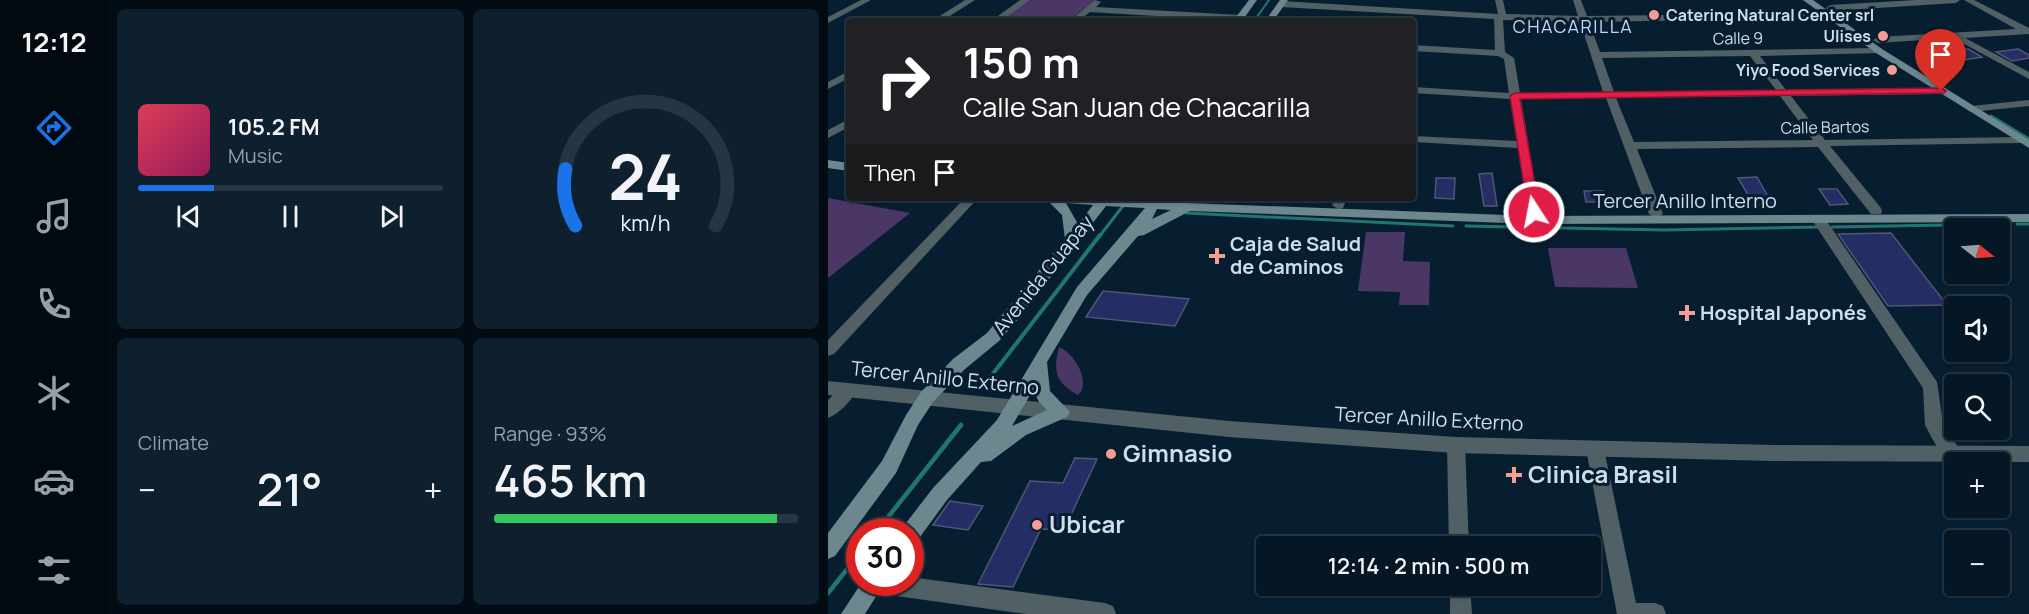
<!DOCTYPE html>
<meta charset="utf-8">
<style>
body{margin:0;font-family:Manrope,sans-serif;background:#0e1f2d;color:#f1f3f6;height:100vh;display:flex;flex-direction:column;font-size:22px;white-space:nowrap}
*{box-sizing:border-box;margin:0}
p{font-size:20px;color:#979fa7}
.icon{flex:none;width:33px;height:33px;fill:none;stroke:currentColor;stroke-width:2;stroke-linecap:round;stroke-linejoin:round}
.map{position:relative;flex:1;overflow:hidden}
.panel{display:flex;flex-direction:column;gap:9px;padding:9px;background:#030c14;width:720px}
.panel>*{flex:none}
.guide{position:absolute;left:18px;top:18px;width:570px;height:183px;border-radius:6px;box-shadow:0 2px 4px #0004,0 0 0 2px #263542;background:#202124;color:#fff;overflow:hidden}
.needle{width:39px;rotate:107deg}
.buttons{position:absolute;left:1116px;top:218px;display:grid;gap:12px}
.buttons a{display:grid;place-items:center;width:66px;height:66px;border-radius:6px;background:#051625;box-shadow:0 2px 4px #0004,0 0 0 2px #263542;font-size:30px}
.speed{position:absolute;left:18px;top:518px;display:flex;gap:12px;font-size:30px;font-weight:700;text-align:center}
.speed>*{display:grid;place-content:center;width:78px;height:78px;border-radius:50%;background:#051625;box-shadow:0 2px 4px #0004,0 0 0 2px #263542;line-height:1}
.speed .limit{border:9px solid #d22;background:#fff;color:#111}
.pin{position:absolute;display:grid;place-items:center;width:51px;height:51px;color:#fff;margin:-62px -26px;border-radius:50% 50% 50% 0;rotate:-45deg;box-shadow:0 0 6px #0007}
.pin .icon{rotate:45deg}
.me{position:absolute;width:66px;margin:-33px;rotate:349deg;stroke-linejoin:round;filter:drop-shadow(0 0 4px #0008)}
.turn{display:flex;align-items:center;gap:21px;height:126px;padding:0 18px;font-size:27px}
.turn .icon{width:78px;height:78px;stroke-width:2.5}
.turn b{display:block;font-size:42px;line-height:51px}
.then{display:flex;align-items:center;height:57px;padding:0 18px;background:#0003;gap:12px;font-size:22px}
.big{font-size:45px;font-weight:600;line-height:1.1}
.panel .card{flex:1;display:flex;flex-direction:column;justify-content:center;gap:9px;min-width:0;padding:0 21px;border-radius:9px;background:#0e1f2d}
.panel .dial{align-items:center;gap:0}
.dial svg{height:156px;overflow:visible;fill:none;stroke:#263542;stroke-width:7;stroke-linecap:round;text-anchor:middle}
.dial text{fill:#f1f3f6;stroke:none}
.song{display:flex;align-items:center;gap:18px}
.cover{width:72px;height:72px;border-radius:9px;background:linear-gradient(135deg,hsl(350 70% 55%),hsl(330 70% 35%))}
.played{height:6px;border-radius:3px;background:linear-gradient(90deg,#1a73e8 25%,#263542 25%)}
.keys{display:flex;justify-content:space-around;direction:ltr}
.heat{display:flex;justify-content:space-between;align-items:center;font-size:33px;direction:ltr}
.charge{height:9px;border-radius:4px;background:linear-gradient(90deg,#34c759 93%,#263542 0)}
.panel .tiles{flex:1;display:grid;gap:9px;grid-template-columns:repeat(2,1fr)}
.trip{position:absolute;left:428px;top:536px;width:345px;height:60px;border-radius:6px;background:#051625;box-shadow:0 2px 4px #0004,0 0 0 2px #263542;font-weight:600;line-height:60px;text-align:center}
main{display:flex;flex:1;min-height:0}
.dock{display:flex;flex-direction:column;width:108px;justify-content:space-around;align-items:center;background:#02090f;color:#979fa7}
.dock .icon{width:42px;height:42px}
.dock .on{color:#1a73e8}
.dock b{font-size:27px;color:#f1f3f6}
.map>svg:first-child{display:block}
.green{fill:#4b3766}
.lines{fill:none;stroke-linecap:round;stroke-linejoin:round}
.stream-far3{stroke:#227672;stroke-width:2}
.stream-far2{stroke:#227672;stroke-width:3}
.stream-far1{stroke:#227672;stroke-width:4}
.stream{stroke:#227672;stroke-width:4.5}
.building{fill:#252d65;stroke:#505673;stroke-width:1.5}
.minor{fill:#506065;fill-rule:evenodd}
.tertiary{fill:#506065;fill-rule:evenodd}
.secondary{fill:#6d878e;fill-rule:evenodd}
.route{fill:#e11d48;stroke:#92132f;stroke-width:1.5}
.poi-dot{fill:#f59c93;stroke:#071e31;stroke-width:2}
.labels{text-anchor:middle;stroke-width:6;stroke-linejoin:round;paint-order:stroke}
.far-poi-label{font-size:16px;font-weight:bold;fill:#d0deeb;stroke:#071e31;text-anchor:end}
.far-street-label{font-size:16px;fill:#d0deeb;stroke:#071e31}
.far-neighbourhood-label{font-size:18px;letter-spacing:1.5px;fill:#bfdbf5;stroke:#071e31}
.street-label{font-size:20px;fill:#d0deeb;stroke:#071e31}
.poi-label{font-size:20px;font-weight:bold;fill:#d0deeb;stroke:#071e31;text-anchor:start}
.near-poi-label{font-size:24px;font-weight:bold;fill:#d0deeb;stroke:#071e31;text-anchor:start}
</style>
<main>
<nav class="dock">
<b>12:12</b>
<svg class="icon on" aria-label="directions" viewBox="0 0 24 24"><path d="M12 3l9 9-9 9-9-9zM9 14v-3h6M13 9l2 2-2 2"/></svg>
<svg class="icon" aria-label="music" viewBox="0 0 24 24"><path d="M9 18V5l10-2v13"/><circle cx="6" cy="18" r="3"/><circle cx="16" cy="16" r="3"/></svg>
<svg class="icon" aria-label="phone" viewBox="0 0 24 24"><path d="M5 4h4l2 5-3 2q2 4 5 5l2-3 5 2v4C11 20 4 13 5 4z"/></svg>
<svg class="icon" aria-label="climate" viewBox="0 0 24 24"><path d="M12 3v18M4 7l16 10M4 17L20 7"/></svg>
<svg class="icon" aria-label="car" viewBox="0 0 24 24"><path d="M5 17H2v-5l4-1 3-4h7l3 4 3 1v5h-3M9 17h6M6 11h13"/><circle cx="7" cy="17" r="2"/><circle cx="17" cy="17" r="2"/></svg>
<svg class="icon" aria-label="filters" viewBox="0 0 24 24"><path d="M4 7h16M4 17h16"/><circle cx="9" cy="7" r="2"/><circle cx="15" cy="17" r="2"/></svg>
</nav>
<section class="panel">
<div class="tiles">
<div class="card">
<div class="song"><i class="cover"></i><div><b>105.2 FM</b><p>Music</p></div></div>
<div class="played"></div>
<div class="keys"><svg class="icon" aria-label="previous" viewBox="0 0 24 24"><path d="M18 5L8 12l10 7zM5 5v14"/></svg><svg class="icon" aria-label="pause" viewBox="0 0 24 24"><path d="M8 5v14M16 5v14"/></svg><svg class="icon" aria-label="next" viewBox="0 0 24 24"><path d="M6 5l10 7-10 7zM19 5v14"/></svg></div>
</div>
<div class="card dial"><svg viewBox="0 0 100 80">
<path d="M14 69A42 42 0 1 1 86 69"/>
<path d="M14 69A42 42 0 0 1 9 40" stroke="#1a73e8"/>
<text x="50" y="56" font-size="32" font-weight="700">24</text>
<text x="50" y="72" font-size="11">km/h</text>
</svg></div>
<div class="card"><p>Climate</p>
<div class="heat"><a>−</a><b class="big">21°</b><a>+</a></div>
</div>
<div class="card"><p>Range · 93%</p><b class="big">465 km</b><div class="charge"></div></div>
</div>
</section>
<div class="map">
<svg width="1201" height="614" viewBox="0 0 1201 614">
<rect width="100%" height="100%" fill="#071e31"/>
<path class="green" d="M202,0H267L240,21H171Z
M0,198L82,213L0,278Z
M538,232H577L575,261L602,262L601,305H571L572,292L530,291Z
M720,248H798L810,288L727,287Z
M231,347C246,353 264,382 250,395C227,382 225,372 231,347Z"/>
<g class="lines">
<path class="stream-far3" d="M426,21L441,0"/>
<path class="stream-far2" d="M1163,116L1201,139
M358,213L625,226
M1189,224H1201
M638,226L837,230L991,227
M1004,227L1176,224
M271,237L301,198"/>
<path class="stream-far1" d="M154,388L272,235"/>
<path class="stream" d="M49,531L133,425
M0,593L32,553"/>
</g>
<path class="building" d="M1140,49L1154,57L1136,60L1122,51Z
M1190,49L1201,55V58L1184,61L1168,52Z
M664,173L669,206H656L651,174Z
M929,177L945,205H926L910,178Z
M608,178H627L626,199L607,198Z
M991,189H1009L1020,204L1002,205Z
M756,191H775L777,202H758Z
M1063,233L1119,305L1060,306L1010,234Z
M275,291L361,299L347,326L258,317Z
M247,458L269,459L236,530L213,529L185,587L150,584L202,481L235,483Z
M122,501L155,506L140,530L105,525Z"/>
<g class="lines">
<path class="minor" d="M33,0H43L0,23V17Z
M137,0H147L114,21H104Z
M192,0H202L173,21H163Z
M267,0L273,2L268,7L412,15L416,18L412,21L262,12L250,21H241Z
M667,0H675L678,14L750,16L745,0H753L759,16L1003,13V17L1000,18L761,22L772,52L1051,48L1054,49V53L932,56L958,90L1113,88L1118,91L1113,94L963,96L997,140L1193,137L1199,140L1193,143L1002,146L1053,208L1054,211L1053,214H1043L990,147L809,149L835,214L828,218L821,214L778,98L693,99L712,212L706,216L700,212L690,148L585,142V136L689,141L682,99L585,93V87L681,93L676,59L670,56L585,51V45L667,50L666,19L453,7L449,4L453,1L670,14ZM675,20L752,22L775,92L692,93L686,58L677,52ZM922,56L948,90L786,92L774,58ZM952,96L985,140L806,142L788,98Z
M1088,0H1132L1128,3L1002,11L998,8L1002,5Z
M1136,0H1146L1201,28V34L1137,38L1201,72V79L1125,38L1050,43L1045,40L1050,37L1188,29Z
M21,71V78L0,89V82Z
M1201,100V106L1143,112L1138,109L1143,106Z
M21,119V127L0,138V130Z
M137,198H150L6,354L0,356V340Z
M507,198H519L515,208L510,209L504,205Z
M991,216L996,217L1109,382L1115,423L1133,452L1130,458L1124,460C1112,456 1103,436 1097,425L1095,388L984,220Z
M20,384L26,386L28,391C23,401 11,414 0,418V400L14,386Z
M628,437L634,439L637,445L641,546H621L619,445L622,439Z
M767,441L773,443L776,449L808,603H827L835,606L838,614H789L758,449L761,443Z
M82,577L277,603L285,606L288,614H198L47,593L40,590L37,583L82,582Z
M622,585H642L644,614H622Z"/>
<path class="tertiary" d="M0,381L401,421L628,437L944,445L1201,446V462L944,461L628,453L401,437L0,395Z"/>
<path class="secondary" d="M421,0H429L414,21H405Z
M452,0H460L445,21H437Z
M975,0H985L1054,49L1201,140V148L1048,53Z
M0,160L21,163V171L0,168Z
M217,198L321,201L323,198H335L333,202L707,216L1201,214V222L707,224L362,211L316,235L310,236L259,295L219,362L222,391L242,412L239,417L198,435L163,461L153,462L119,500L89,541L82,543V531H73L75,527L105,488L169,420L249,287L317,208L278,206L191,318L171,341L137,369L105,402L90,425L68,473L7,556L0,559V533L54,461L78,415L93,392L125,359L159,333L237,239L234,215ZM238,203L265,205L250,224ZM329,209L343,210L324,219ZM205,390L211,402L219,410L184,426Z
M34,582H57L37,614H13Z"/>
</g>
<path class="route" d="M1113,88L1118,91L1116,93L692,99L712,212L706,216L700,212L682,96L687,93Z"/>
<g class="poi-dot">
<circle cx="826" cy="15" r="6"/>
<circle cx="1055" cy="36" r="6"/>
<circle cx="1064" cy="70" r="6"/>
<path d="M386 247h6v6h6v6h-6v6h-6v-6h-6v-6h6z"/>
<path d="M856 304h6v6h6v6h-6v6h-6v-6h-6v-6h6z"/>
<circle cx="283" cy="454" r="6"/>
<path d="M683 466h6v6h6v6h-6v6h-6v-6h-6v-6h6z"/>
<circle cx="209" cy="525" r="6"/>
</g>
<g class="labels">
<g class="far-poi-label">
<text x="838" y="21" text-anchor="start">Catering Natural Center srl</text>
<text x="1043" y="42">Ulises</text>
<text x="1052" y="76">Yiyo Food Services</text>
</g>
<g class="far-street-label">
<text transform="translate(910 38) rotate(-1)" y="6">Calle 9</text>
<text transform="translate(997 127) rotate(-1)" y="6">Calle Bartos</text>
</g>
<g class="far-neighbourhood-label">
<text x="745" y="33">CHACARILLA</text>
</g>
<g class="street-label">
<text x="857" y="208">Tercer Anillo Interno</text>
<text transform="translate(215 275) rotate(-51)" y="7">Avenida Guapay</text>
<text transform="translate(117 378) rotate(6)" y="7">Tercer Anillo Externo</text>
<text transform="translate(601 419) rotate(3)" y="7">Tercer Anillo Externo</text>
</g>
<g class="poi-label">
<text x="402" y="251">Caja de Salud<tspan x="402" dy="23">de Caminos</tspan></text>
<text x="872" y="320">Hospital Japonés</text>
</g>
<g class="near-poi-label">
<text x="295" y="462">Gimnasio</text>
<text x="700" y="483">Clinica Brasil</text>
<text x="221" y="533">Ubicar</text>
</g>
</g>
</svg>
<div class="buttons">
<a><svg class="needle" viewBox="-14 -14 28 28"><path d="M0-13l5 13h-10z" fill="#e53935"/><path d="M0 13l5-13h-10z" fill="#979fa7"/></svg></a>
<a><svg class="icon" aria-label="sound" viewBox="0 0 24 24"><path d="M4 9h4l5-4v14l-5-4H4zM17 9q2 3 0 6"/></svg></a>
<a><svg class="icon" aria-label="search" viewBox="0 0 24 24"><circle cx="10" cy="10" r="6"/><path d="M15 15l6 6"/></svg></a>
<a>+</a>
<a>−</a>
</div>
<div class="speed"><div class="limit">30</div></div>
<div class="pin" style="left:1113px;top:91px;background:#d93025"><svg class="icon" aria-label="arrive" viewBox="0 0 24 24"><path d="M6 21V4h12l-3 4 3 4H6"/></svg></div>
<svg class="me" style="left:706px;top:212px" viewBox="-20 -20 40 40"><circle r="17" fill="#e11d48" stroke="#fff" stroke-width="3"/><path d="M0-11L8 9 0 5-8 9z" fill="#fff"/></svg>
<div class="trip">12:14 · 2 min · 500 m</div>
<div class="guide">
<div class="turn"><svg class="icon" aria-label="right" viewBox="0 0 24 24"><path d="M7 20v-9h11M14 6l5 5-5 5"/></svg><div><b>150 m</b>Calle San Juan de Chacarilla</div></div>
<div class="then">Then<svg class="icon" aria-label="arrive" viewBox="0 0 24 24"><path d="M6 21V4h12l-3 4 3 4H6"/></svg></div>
</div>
</div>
</main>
